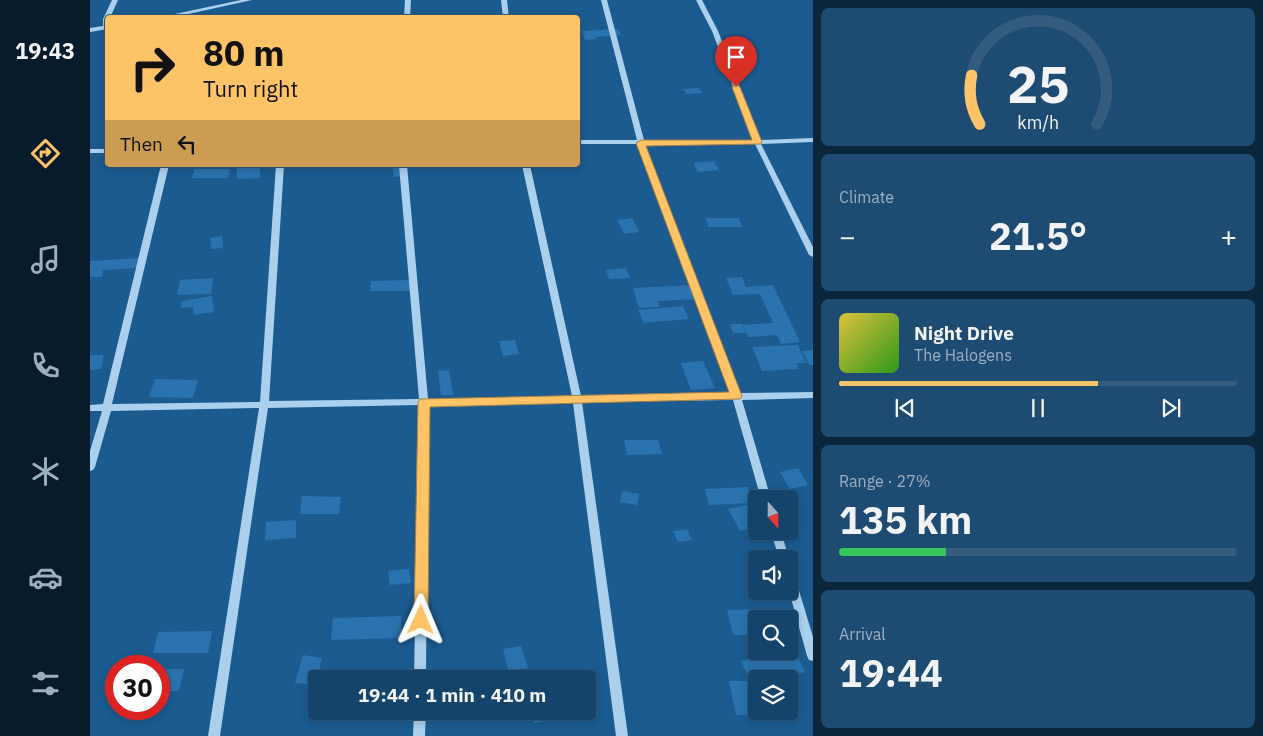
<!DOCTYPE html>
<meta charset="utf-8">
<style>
body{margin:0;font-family:"IBM Plex Sans",sans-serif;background:#1d4b72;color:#f1f3f6;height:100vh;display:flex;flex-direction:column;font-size:19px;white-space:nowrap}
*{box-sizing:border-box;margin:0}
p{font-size:16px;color:#9db0c2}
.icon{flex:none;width:28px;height:28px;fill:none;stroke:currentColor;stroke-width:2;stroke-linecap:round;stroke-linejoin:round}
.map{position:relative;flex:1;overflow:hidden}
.sheet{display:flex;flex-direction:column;gap:8px;padding:8px;background:#0b253b;width:450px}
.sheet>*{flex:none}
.guide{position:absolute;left:15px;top:15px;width:475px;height:152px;border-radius:5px;box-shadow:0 2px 8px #0003,0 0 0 1px #335c7f;background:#ffc367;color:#111;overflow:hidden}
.needle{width:32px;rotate:159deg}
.fabs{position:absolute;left:658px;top:490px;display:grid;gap:10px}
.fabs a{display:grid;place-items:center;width:50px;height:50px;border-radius:5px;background:#14446c;box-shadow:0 2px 8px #0003,0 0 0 1px #335c7f;font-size:25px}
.speed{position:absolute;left:15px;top:655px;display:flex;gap:10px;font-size:25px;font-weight:700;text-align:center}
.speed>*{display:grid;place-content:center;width:65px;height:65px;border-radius:50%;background:#14446c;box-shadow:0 2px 8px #0003,0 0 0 1px #335c7f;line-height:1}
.speed .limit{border:8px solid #d22;background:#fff;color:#111}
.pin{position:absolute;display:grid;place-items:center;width:42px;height:42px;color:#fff;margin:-51px -21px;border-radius:50% 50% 50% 0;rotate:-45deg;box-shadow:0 0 5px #0007}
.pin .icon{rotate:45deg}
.me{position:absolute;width:55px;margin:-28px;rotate:1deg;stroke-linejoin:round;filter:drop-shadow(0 0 4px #0008)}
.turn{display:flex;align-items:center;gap:18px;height:105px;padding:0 15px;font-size:22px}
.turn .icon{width:65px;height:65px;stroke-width:2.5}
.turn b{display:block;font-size:35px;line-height:42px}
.then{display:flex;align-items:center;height:48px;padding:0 15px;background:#0003;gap:10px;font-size:19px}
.big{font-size:38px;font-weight:800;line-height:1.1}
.sheet .card{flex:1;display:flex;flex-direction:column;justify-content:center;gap:8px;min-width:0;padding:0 18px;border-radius:8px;background:#1d4b72}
.sheet .dial{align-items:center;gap:0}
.dial svg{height:130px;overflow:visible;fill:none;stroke:#335c7f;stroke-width:7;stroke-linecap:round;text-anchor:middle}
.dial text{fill:#f1f3f6;stroke:none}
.song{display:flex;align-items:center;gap:15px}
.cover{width:60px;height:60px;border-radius:8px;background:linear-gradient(135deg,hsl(50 70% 55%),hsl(110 70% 35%))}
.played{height:5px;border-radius:2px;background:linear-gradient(90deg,#ffc367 65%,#335c7f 65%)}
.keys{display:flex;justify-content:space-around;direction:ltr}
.heat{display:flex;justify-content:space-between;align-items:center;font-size:28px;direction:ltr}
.charge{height:8px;border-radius:4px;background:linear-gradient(90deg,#34c759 27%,#335c7f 0)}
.trip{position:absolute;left:218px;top:670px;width:288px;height:50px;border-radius:5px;background:#14446c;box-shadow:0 2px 8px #0003,0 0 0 1px #335c7f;font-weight:800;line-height:50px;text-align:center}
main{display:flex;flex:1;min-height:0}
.tabs{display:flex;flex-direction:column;width:90px;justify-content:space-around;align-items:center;background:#081b2b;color:#9db0c2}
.tabs .icon{width:35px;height:35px}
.tabs .selected{color:#ffc367}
.tabs b{font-size:22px;color:#f1f3f6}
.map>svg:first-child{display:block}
.building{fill:#2a73ae}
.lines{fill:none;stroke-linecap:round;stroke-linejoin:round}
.minor{fill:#aad0ee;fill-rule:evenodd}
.route{fill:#ffc367;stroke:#a67f43}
</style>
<main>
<nav class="tabs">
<b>19:43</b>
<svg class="icon selected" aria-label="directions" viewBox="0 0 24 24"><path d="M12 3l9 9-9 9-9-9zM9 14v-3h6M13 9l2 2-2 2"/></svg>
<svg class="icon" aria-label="music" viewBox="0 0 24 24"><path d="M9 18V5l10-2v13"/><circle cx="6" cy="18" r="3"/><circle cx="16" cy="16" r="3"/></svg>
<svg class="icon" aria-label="phone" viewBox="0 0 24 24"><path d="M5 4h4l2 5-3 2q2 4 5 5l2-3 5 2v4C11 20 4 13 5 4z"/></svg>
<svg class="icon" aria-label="climate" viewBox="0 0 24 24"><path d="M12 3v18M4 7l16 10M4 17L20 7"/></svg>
<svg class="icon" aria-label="car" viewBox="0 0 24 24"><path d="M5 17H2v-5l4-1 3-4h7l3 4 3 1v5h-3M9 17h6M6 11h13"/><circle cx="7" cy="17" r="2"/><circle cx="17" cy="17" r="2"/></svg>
<svg class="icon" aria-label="filters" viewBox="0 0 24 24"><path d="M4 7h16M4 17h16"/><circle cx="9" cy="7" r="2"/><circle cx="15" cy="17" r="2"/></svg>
</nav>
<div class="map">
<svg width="723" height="736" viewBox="0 0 723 736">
<rect width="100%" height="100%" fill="#1b5b90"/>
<path class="building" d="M528,29L531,35L506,37L507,39L495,40L492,31Z
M609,88L612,93L596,94L593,89Z
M624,161L629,170L608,172L603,163Z
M170,165V178L147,179V167Z
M312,167L314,176L304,177L302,168Z
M105,169H140L138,178H102Z
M542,218L549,232L534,234L527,220Z
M616,218H649L652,227H618Z
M132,236L133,248L121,249L120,238Z
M50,258L48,268L13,270L12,277H0V261Z
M536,268L540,278L519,279L516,270Z
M652,277L656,287L683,285L710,342L691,344L687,335L658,337L653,325L683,323L670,294L643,295L636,278Z
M123,278L121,294L87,295L90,280Z
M322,280V291H280L281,281Z
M603,285L608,299L568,301L570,307L549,308L543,288Z
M122,296L124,312L104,315L103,307L91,308V301Z
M593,306L599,319L554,323L548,310Z
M640,324H652L656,333H643Z
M425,340L429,354L413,356L409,341Z
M708,345L716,363H706L709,369L672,371L662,347Z
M723,350V365H719L712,351Z
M0,355H14L11,369L0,370Z
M613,361L625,388L601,390L591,363Z
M359,370L363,395H351L348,371Z
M65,379L108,380L103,398L59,397Z
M534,440H568L572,454L537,455Z
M708,468L718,485L700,489L690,472Z
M658,487L663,503L619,505L615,489Z
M532,491L549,494L547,505L530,502Z
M212,496L251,497L249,514H210Z
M661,504L666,513V527L650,531L638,509Z
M206,520V538L175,540L176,522Z
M597,529L602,540L588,542L583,531Z
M319,569L321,583L300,585L298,571Z
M696,609L699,619H666V635H643L637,610Z
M311,616V638L241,640L243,618Z
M122,631L118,653H63L68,632Z
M431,646L438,668L419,672L413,649Z
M705,650L715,672L681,679H666V682L661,683L651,661Z
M213,655L232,658L226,685L205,683Z
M69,669H94L89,691L69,692Z
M639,681H659L662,693H666V711H699V693H703L709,714L646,715Z
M442,711H471L473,718L444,723Z"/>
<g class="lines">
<path class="minor" d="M22,0H28L20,18H18V29L0,32V28L13,26V19Z
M151,0H162L80,18H66Z
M315,0H321L320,18H314Z
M411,0H417L419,18H413Z
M511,0H517L554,140H663L622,31L606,0H612L628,31L670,140L723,138V142L671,144L723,247V257L719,255L665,144H555L649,393L723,392V398L652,400L681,499H671L643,400L492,402L538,736H526L483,403L338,405L336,679H324L329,405L178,408L130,736H118L169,408L21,411L5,467L3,470L0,471V451L12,411H0V405L13,404L71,165H79L22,404L170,402L186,165H194L179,401L329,399L309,165H317L338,399L482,396L432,165H440L491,396L640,393L548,144H488V140H547Z
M0,149H18V153H0Z
M681,531H691L699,559V560V559H689Z
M699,570L703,571L704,574L723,637V661L719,660L717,656L699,591Z
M324,711H336L335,736H323Z"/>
</g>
<path class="route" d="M646,84L650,87L672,142L671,144L556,146L652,396L650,399L340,407L338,620L336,624L331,626L326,624L324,620L328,402L330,399L639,392L546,143L551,140H662L642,87Z"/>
</svg>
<div class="fabs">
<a><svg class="needle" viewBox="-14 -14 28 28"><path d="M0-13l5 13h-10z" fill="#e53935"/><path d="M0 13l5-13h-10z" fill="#9db0c2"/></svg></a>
<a><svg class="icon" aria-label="sound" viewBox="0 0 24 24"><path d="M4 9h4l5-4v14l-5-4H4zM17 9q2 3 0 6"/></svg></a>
<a><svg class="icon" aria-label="search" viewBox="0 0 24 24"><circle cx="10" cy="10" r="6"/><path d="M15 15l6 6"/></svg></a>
<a><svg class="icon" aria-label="layers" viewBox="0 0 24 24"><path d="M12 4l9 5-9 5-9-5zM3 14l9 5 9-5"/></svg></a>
</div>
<div class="speed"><div class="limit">30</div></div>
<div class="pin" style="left:646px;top:87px;background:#d93025"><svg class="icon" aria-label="arrive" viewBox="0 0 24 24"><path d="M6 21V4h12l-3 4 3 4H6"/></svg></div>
<svg class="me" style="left:331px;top:620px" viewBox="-20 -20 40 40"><path d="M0-17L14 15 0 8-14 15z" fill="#ffc367" stroke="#fff" stroke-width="4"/></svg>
<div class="trip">19:44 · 1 min · 410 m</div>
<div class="guide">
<div class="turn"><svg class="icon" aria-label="right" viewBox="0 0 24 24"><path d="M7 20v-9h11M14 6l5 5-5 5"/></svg><div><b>80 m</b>Turn right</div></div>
<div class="then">Then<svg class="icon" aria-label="left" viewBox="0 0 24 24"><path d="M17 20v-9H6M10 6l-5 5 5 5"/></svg></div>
</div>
</div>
<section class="sheet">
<div class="card dial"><svg viewBox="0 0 100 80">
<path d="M14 69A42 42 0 1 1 86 69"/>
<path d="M14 69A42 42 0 0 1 9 39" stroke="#ffc367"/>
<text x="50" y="56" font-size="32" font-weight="700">25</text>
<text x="50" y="72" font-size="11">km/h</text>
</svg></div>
<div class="card"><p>Climate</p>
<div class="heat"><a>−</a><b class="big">21.5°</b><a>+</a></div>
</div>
<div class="card">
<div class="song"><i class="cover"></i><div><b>Night Drive</b><p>The Halogens</p></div></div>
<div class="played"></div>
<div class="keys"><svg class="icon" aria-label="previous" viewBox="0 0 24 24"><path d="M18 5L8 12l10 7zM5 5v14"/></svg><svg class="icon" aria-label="pause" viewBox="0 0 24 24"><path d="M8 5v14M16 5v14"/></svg><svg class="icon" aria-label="next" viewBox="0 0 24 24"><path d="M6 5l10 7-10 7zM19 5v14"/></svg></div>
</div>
<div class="card"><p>Range · 27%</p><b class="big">135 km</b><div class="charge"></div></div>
<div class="card"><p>Arrival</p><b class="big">19:44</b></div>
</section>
</main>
